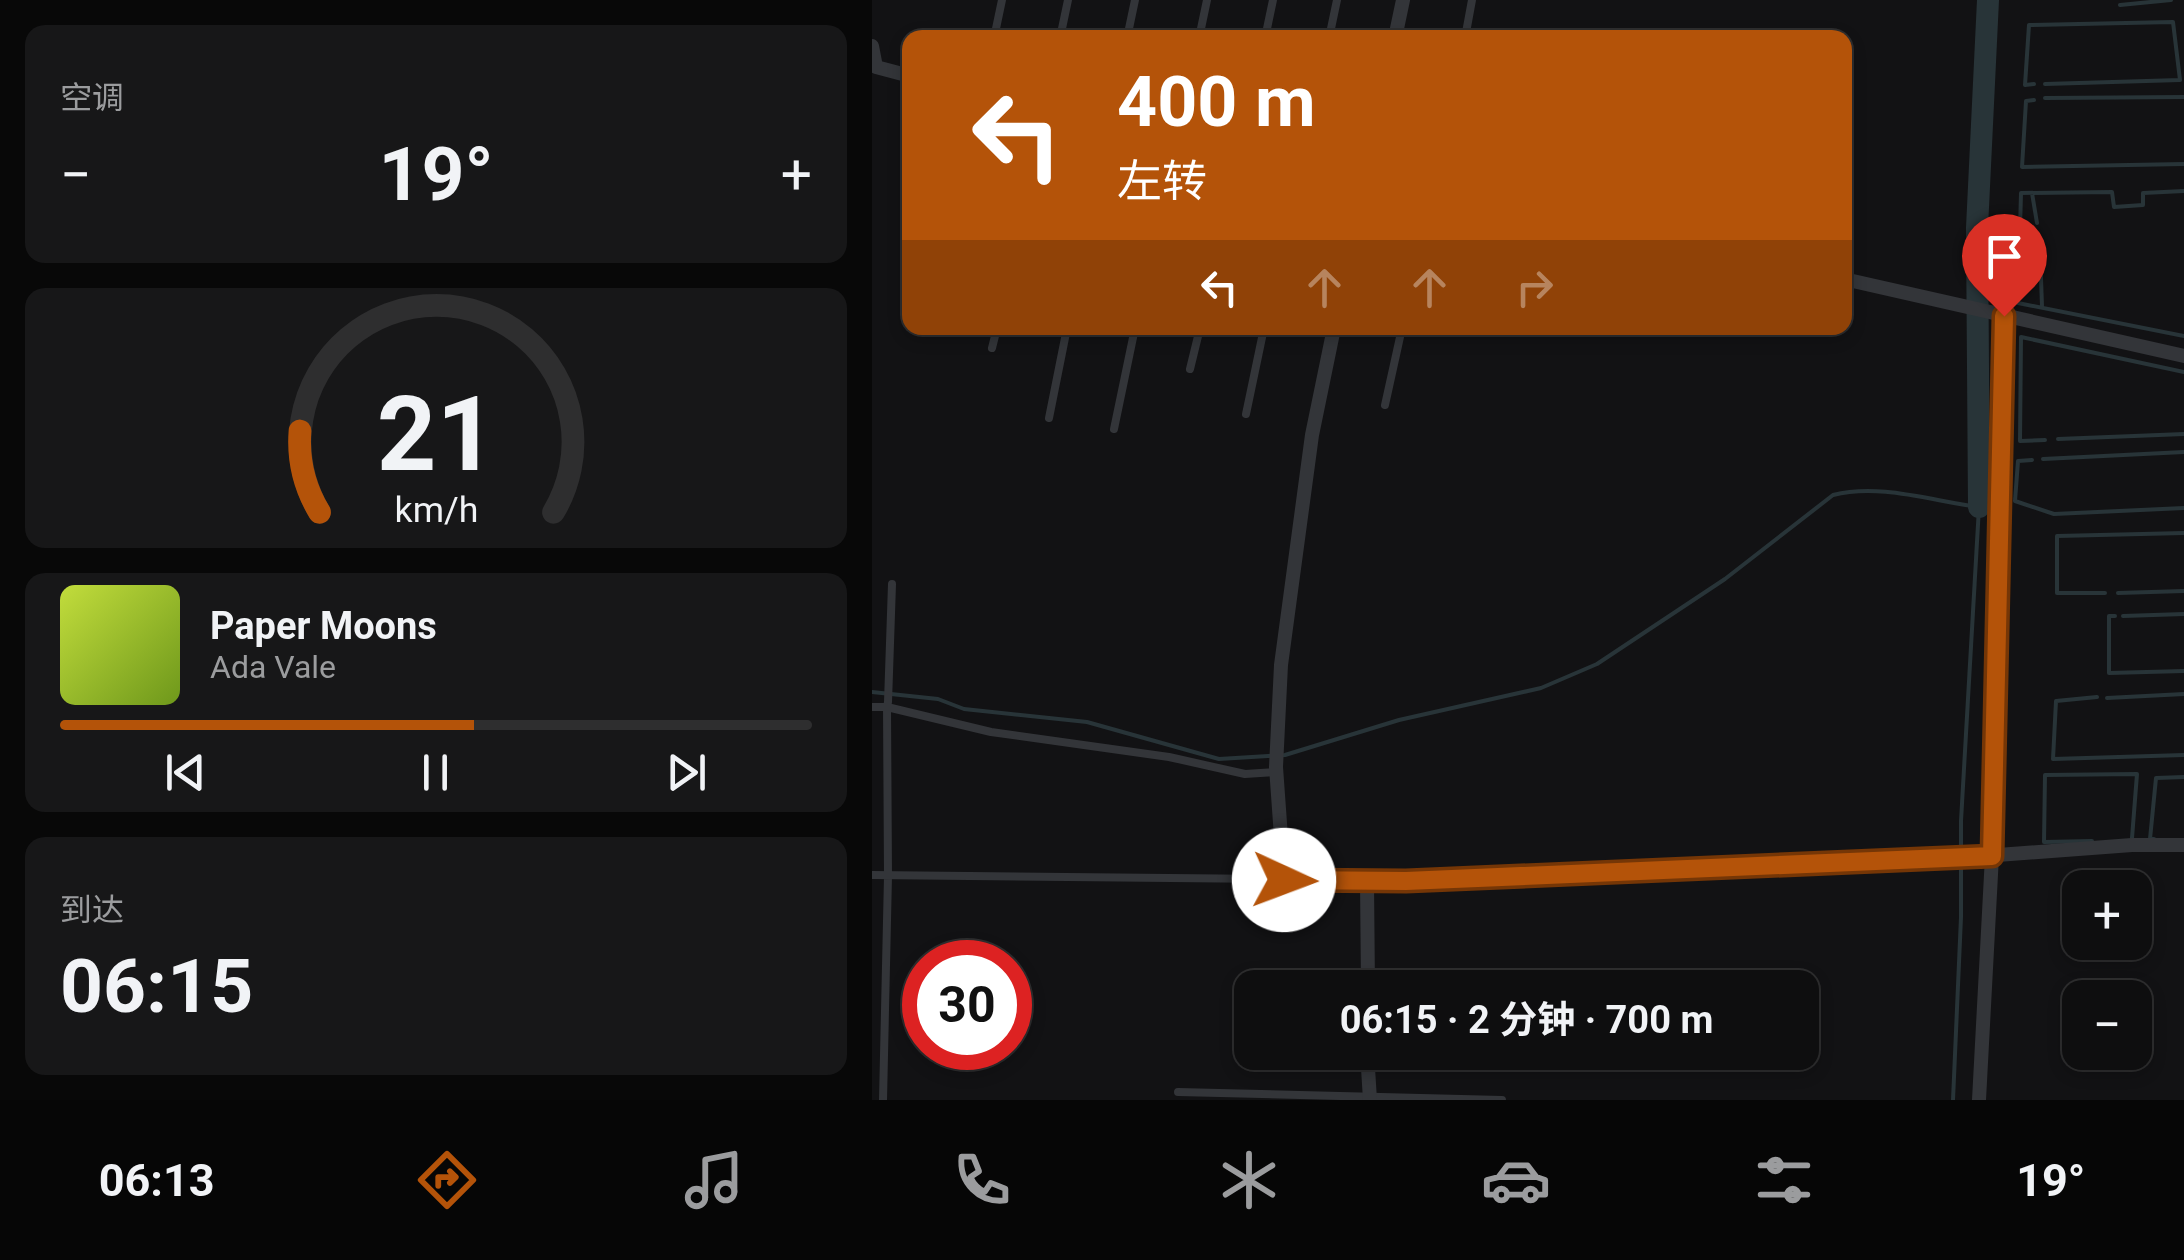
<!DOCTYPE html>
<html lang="zh">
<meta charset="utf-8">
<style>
body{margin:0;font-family:Roboto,"Noto Sans SC",sans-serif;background:#171718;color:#f1f3f6;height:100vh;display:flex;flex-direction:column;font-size:38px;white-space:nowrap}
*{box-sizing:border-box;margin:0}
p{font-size:32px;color:#9b9c9e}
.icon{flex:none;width:55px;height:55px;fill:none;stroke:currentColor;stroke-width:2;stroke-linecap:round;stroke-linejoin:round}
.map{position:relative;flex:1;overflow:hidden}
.drawer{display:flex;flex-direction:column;gap:25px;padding:25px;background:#080808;width:872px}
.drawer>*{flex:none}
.top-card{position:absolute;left:30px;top:30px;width:950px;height:305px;border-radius:20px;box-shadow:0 5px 15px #0003,0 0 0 2px #2e2e2f;background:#b45309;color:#fff;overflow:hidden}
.controls{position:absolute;left:1190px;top:870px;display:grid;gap:20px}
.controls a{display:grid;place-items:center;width:90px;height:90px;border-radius:20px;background:#0e0e0f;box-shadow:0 5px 15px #0003,0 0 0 2px #2e2e2f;font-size:50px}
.speed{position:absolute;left:30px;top:940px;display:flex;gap:20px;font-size:50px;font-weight:700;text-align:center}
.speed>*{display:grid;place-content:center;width:130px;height:130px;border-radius:50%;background:#0e0e0f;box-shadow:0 5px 15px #0003,0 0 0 2px #2e2e2f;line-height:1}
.speed .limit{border:15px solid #d22;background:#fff;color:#111}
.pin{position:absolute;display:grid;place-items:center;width:85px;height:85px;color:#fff;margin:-102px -42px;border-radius:50% 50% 50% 0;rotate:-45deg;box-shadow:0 0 10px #0007}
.pin .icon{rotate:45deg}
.me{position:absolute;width:110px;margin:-55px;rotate:92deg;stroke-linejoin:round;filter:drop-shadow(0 0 8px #0008)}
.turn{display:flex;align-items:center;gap:35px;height:210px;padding:0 50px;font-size:45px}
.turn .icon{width:130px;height:130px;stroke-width:2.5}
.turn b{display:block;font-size:70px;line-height:85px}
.lanes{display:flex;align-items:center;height:95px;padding:0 50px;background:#0003;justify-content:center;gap:50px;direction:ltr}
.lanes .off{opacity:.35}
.big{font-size:75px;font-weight:700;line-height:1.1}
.drawer .widget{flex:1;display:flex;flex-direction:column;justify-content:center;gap:15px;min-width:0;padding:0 35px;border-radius:20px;background:#171718}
.drawer .dial{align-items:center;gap:0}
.dial svg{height:260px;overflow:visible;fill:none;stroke:#2e2e2f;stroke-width:7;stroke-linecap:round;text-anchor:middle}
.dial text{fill:#f1f3f6;stroke:none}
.song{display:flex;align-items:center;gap:30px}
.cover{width:120px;height:120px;border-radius:15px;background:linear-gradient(135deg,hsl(70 70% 55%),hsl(80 70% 35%))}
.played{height:10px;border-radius:5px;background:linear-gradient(90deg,#b45309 55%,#2e2e2f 55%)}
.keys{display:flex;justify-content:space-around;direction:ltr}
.heat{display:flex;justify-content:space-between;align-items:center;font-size:55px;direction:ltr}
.trip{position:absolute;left:362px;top:970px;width:585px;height:100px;border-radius:20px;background:#0e0e0f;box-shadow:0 5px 15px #0003,0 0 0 2px #2e2e2f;font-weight:700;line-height:100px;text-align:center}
.dock{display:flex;height:160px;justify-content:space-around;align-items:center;background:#060606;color:#9b9c9e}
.dock .icon{width:70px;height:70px}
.dock .active{color:#b45309}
.dock b{font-size:45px;color:#f1f3f6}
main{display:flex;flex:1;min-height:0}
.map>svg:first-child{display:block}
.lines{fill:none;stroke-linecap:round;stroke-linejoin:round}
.stream{stroke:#283438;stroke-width:4}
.river{stroke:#283438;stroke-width:22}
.lane{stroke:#333539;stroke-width:8}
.street{stroke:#333539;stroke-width:14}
.route-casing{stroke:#753606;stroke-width:25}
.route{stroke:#b45309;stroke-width:18}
</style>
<main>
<section class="drawer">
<div class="widget"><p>空调</p>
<div class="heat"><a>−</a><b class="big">19°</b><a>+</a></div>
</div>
<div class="widget dial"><svg viewBox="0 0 100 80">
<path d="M14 69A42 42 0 1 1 86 69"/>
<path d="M14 69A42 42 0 0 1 8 44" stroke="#b45309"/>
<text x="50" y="56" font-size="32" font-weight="700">21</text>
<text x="50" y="72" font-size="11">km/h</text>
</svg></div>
<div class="widget">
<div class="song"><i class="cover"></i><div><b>Paper Moons</b><p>Ada Vale</p></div></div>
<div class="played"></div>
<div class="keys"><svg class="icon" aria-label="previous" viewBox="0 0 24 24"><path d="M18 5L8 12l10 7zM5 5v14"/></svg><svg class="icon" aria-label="pause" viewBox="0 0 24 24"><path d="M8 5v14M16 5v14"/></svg><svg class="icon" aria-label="next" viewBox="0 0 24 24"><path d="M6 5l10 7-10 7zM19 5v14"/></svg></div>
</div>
<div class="widget"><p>到达</p><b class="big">06:15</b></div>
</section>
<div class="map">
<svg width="1312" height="1100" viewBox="0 0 1312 1100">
<rect width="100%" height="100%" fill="#121214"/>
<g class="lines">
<path class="stream" d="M1248,5L1299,0
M1162,84L1153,85L1157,25L1301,22L1308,80L1173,84
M1173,98L1312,97
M1162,100L1154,101L1150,167L1312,164
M1312,191L1271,193V205L1242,207L1240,192L1149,193L1146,303L1312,336
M1160,193L1165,223
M1168,250L1170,306
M1186,439L1312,434
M1173,440L1148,441L1149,337L1312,372
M1171,459L1312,452
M1160,460L1146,461L1143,501L1182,514L1312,508
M1233,593H1185V536L1312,533
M1246,593L1312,591
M1243,616H1237V673L1312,671
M1251,616L1312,614
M0,692L66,699L92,709L215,722L347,759L413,755L527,720L669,688L725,664L853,579L961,495C1008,483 1060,501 1107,507L1089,821V917L1081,1100
M1225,697L1184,701L1181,759L1312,755
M1235,698L1312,694
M1282,839H1278L1284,778L1312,777
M1220,841L1172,842L1173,775L1265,774L1260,838"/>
<path class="river" d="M1107,507L1105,228L1116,0"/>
<path class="lane" d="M122,38L130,0
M188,38L196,0
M255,38L263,0
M327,38L335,0
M393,38L401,0
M457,38L465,0
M593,38L600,0
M120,348L125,328
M318,369L328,328
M513,405L530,328
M374,414L392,328
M177,418L195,328
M242,429L263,328
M0,707H15L16,702L20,584
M0,875L412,879
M306,1092L630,1100
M11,1100L16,876L15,707L119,732L297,757L373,774L405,772"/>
<path class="street" d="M523,38L531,0
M0,46L4,67L38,76
M972,279L1312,356
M462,328L440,435L409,665L404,767L412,879L495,882L496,988
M495,882L1073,859L1260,845H1312
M495,1052L498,1100
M1107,1100L1120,856L1132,316"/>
</g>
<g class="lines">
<g class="route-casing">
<path id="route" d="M412,880L534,881L1120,856L1132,316"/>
</g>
<use href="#route" class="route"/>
</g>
</svg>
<div class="controls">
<a>+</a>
<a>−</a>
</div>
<div class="speed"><div class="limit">30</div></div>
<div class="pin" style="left:1132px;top:316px;background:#d93025"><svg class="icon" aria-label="arrive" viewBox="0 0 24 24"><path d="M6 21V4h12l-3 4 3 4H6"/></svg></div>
<svg class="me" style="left:412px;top:880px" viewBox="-20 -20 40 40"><circle r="19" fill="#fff"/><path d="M0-13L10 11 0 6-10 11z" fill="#b45309"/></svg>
<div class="trip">06:15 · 2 分钟 · 700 m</div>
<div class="top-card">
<div class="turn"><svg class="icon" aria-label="left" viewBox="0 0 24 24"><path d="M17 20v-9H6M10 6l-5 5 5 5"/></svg><div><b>400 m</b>左转</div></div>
<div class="lanes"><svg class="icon" aria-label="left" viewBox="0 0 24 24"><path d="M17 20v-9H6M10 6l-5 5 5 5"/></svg><svg class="icon off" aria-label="ahead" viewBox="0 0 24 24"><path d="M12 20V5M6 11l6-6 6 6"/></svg><svg class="icon off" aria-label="ahead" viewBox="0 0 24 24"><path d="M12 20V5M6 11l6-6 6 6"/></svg><svg class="icon off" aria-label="right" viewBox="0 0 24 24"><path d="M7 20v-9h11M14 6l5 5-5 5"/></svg></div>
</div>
</div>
</main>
<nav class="dock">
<b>06:13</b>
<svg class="icon active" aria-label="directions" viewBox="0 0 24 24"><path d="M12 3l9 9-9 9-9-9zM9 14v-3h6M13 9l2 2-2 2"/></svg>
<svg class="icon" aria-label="music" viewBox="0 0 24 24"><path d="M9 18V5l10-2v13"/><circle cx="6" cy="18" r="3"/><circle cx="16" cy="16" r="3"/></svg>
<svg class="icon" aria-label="phone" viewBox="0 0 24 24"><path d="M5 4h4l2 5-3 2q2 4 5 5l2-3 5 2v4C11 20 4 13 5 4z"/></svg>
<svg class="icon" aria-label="climate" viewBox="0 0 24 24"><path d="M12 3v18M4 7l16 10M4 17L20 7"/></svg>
<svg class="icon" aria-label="car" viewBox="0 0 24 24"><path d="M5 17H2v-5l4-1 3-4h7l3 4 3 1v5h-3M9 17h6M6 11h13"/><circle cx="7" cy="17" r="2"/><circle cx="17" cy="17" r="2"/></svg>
<svg class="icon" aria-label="filters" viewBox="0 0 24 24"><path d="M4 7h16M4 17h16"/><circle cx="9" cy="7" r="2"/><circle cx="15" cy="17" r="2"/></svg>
<b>19°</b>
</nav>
